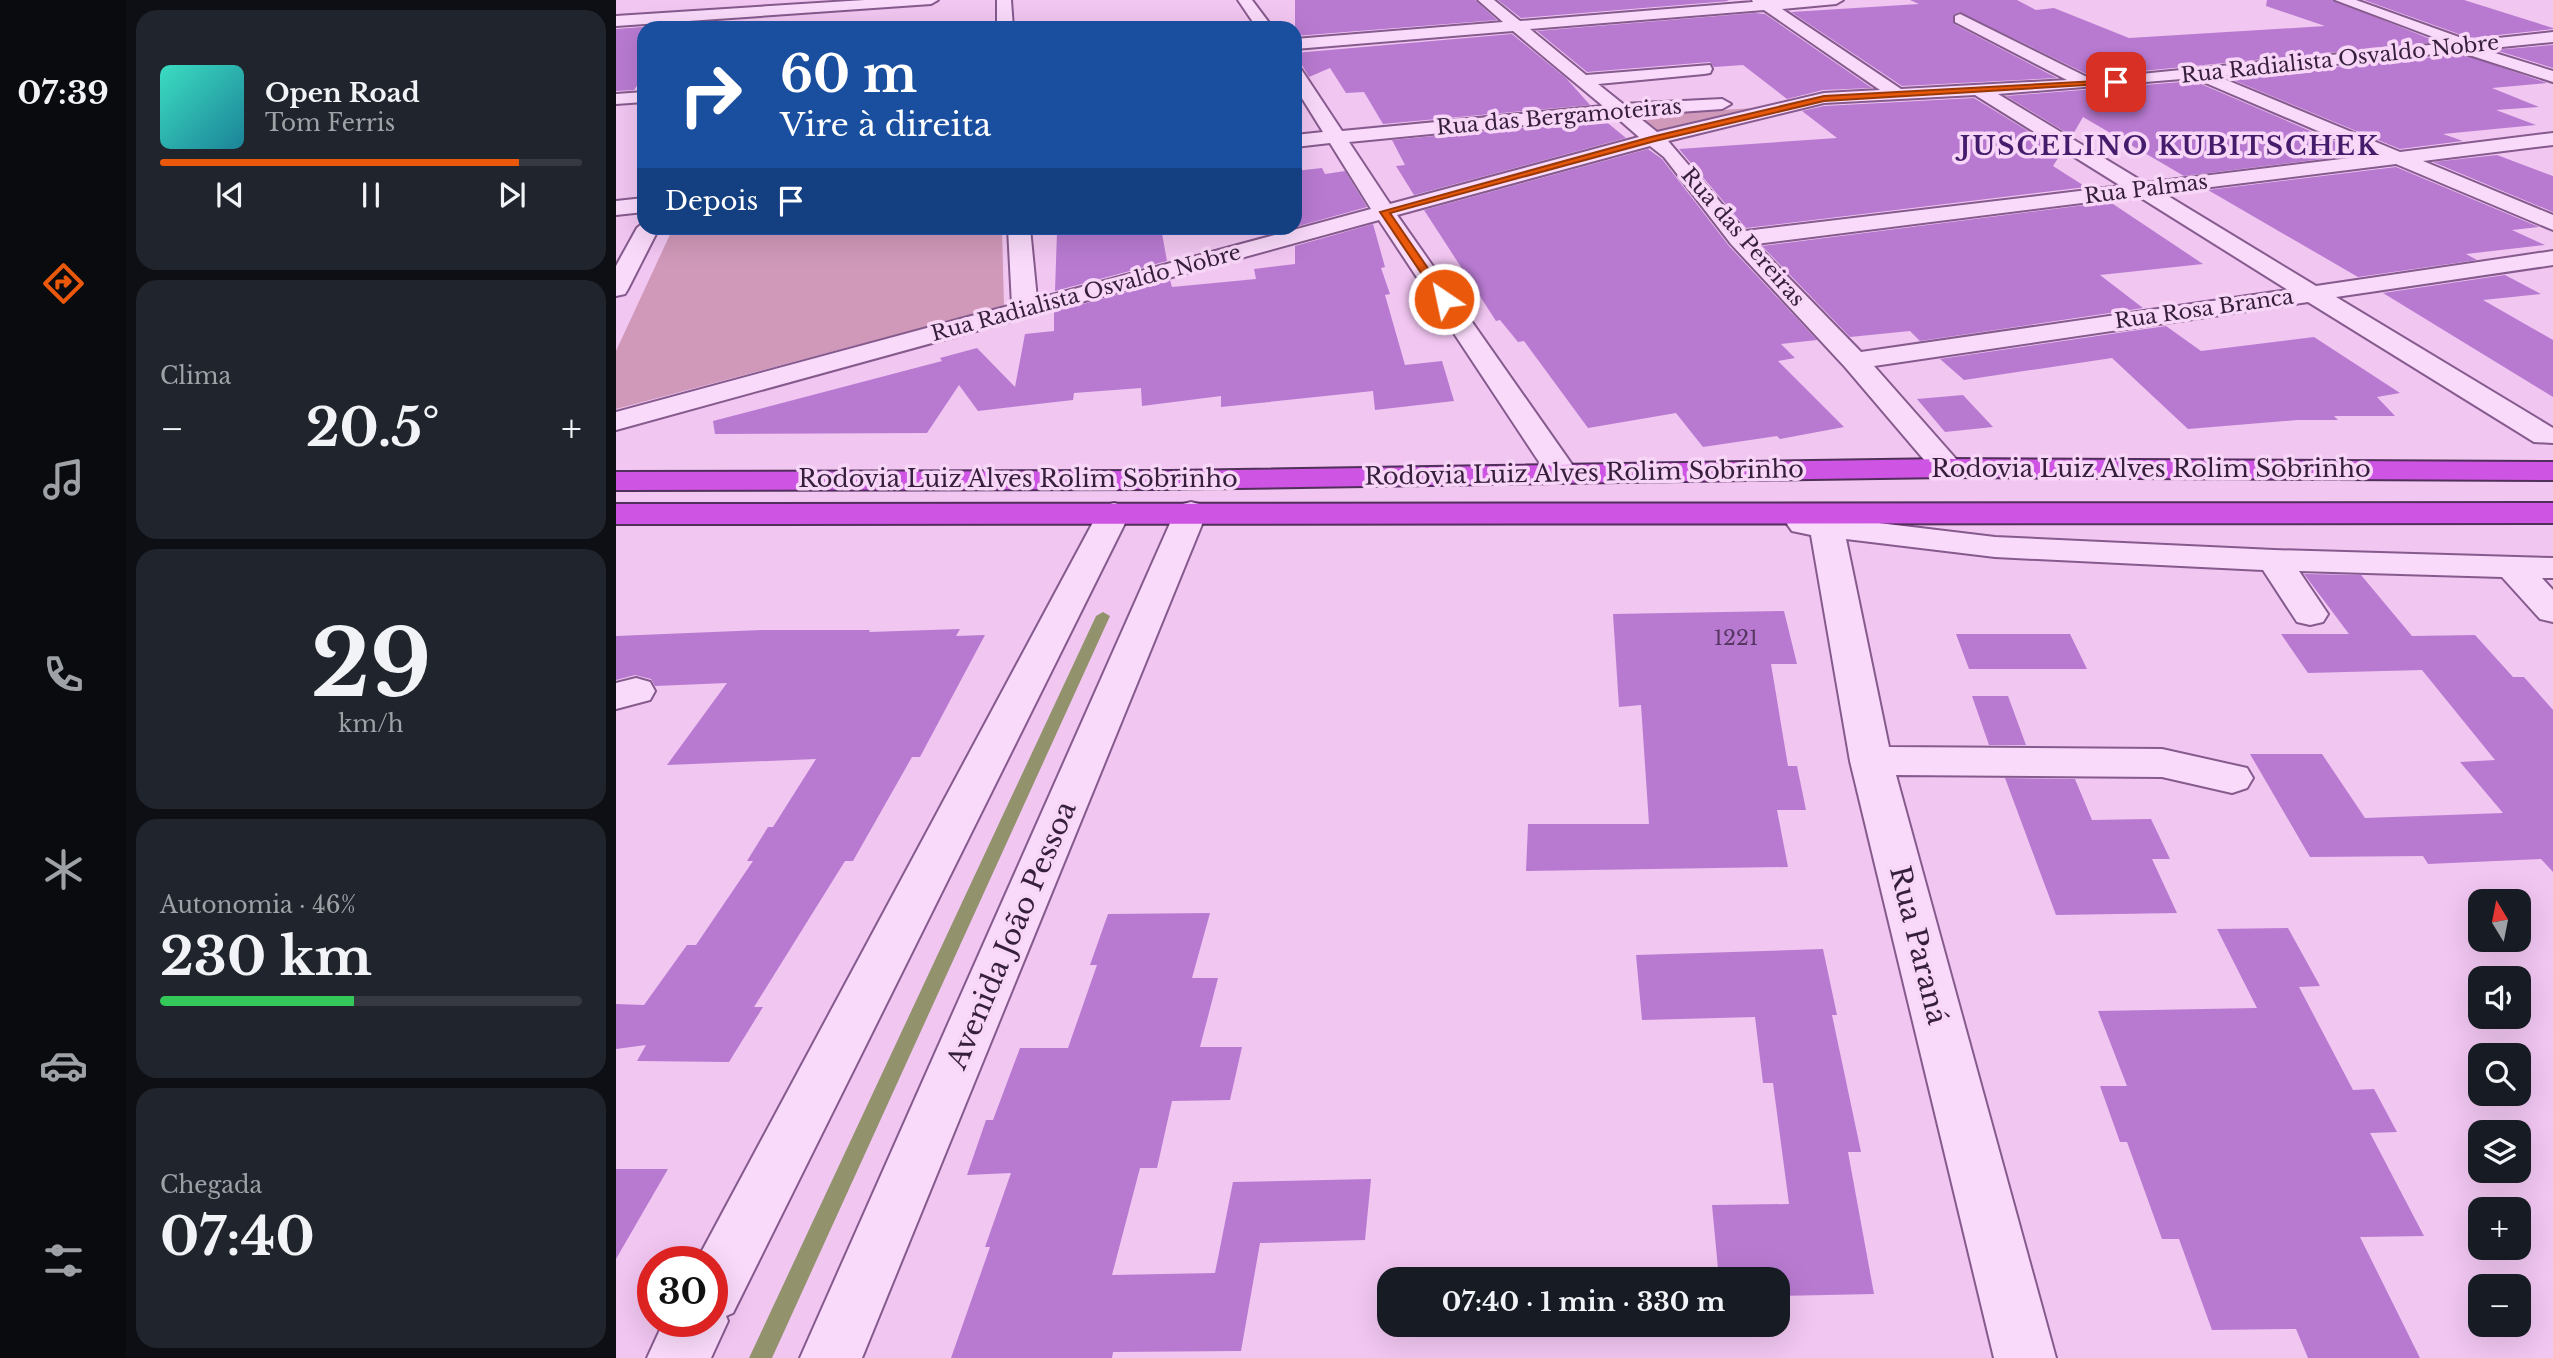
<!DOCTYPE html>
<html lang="pt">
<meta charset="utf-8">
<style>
body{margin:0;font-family:"Libre Baskerville",serif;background:#20242c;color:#f1f3f6;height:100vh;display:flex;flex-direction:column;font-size:26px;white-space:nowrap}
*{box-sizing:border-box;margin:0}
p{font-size:23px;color:#9ea1a6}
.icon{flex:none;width:38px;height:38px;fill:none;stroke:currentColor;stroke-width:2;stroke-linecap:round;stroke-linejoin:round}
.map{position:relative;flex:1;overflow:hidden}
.panel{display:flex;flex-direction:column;gap:10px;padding:10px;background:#0d0f14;width:490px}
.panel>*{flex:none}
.top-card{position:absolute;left:21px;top:21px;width:665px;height:214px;border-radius:21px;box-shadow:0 7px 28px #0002;background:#1a4fa0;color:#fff;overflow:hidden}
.needle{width:46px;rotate:350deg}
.tools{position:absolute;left:1852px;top:889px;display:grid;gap:14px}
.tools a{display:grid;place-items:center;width:63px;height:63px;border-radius:14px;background:#171b24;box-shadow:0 7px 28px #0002;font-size:35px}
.speed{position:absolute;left:21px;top:1246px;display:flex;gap:14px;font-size:35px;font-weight:700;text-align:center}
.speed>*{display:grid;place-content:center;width:91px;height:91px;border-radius:50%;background:#171b24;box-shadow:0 7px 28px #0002;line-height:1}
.speed .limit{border:10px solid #d22;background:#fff;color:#111}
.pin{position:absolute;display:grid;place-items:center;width:60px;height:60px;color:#fff;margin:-30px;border-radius:14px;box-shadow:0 4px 10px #0006}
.me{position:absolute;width:77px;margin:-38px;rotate:326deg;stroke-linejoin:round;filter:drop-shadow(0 0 5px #0008)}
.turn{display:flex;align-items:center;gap:24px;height:147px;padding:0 28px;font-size:32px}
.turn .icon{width:91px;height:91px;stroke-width:2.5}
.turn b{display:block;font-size:49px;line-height:60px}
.then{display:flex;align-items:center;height:66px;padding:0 28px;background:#0003;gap:14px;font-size:26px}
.big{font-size:52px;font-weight:700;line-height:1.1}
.panel .card{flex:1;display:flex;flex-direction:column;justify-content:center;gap:10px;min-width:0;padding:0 24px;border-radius:21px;background:#20242c}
.panel .dial{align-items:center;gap:0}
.dial b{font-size:91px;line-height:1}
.song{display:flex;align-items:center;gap:21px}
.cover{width:84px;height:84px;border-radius:10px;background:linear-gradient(135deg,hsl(170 70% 55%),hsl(190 70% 35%))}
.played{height:7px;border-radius:4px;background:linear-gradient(90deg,#ea580c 85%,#363941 85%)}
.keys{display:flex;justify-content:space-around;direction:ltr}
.heat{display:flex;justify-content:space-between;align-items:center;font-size:38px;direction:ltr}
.charge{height:10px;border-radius:5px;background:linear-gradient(90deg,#34c759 46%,#363941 0)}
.trip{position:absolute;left:761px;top:1267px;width:413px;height:70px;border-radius:21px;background:#171b24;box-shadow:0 7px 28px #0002;font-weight:700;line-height:70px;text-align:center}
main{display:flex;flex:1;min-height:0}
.menu{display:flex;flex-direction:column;width:126px;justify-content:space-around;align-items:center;background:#090b0e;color:#9ea1a6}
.menu .icon{width:49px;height:49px}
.menu .selected{color:#ea580c}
.menu b{font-size:32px;color:#f1f3f6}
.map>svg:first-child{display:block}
.green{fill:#d099b9}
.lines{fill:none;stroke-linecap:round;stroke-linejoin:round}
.stream{fill:#92936d;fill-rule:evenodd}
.building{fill:#b87ad1}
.minor-casing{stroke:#855a8d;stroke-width:4}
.highway-casing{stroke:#512f5b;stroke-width:4}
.minor{fill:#fadafb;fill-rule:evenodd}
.highway{fill:#ce54e3;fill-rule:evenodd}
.route{fill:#ea580c;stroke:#983908;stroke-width:2}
.labels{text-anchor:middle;stroke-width:7;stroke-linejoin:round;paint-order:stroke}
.far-street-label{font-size:21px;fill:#361f3d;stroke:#f8d6f7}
.number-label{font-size:21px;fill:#563662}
.street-label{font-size:24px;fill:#361f3d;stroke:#f8d6f7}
.far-district-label{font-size:26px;font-weight:bold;letter-spacing:2px;fill:#441c6c;stroke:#f8d6f7}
.near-street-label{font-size:28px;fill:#361f3d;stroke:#f8d6f7}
</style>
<main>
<nav class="menu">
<b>07:39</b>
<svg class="icon selected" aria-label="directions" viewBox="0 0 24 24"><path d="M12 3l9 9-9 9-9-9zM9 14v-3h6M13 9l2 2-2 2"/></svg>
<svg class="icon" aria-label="music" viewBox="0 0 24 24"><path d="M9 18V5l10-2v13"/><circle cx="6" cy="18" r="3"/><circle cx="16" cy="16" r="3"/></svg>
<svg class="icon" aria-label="phone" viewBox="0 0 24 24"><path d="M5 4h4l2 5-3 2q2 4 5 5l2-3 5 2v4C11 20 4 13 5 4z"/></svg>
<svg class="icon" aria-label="climate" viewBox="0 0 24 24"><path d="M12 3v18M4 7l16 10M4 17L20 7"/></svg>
<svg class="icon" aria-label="car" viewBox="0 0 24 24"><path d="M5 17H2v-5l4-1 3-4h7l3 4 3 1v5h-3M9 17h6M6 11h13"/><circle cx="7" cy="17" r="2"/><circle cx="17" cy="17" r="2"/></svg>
<svg class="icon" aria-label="filters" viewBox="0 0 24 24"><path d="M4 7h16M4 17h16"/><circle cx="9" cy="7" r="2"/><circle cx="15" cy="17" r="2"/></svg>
</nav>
<section class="panel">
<div class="card">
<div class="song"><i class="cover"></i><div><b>Open Road</b><p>Tom Ferris</p></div></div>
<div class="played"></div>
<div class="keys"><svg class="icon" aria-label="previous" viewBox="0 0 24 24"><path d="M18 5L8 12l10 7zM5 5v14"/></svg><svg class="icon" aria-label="pause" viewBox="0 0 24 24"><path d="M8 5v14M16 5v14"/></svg><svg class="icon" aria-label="next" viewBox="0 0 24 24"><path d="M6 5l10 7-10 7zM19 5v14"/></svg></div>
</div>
<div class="card"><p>Clima</p>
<div class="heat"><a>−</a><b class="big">20.5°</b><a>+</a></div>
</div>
<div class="card dial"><b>29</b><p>km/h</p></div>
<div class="card"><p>Autonomia · 46%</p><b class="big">230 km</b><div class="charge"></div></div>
<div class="card"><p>Chegada</p><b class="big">07:40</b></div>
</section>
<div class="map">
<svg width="1937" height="1358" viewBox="0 0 1937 1358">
<rect width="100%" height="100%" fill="#f1c6f1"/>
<path class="green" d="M1157,107L1037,131L1018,115Z
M57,228H386L388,306L0,409V351Z"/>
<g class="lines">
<path class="stream" d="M487,612L494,616L156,1358H133L480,616Z"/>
</g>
<path class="building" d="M679,0H859L881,20L679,36Z
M882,0H1111L1113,1L905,18Z
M1294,0H1401L1420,10L1438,8L1513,38L1709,26L1650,6L1651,0H1717L1822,42L1475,76L1343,12L1337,15L1338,24L1441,78L1286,86L1175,12L1303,4Z
M1748,0H1848L1937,28V29L1854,38Z
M1139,13L1149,14L1256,88L1207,90L1171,99L1127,65L1098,67L1094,62L971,72L921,31Z
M66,24L64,28H28V76L18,90L0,91V29Z
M896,34L950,78L974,105L767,124L748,92L730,93L714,68L693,77L679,53Z
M1937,45V68L1879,50Z
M1847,54L1931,83L1876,88L1923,107L1880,110L1920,125L1827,134L1847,141L1784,149L1612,78Z
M1578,81L1748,154L1568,176L1467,117L1456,136L1390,96Z
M1358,98L1446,152L1437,166L1470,187L1130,228L1063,149L1221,138L1186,111L1208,106Z
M988,120L1010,138L798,195L780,166L789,165L776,140Z
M1032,149L1046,159L1113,246L1201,340L1165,344L1179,358L1162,361L1228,427L1164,439L1161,436L1087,447L1060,413L972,428L908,341L902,342L884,320L880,321L808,210Z
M1881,155L1937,176V212L1817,162Z
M1780,167L1923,227L1896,230L1929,245L1850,254L1861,260L1742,277L1592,190Z
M706,168L709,174L729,171L751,207L679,227V171Z
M1494,202L1587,264L1484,275L1527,308L1304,341L1294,331L1234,337L1146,246Z
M757,224L769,267L765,268L774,294L769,295L789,365L826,361L838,401L759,410L757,391L605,407V396L526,406L525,388L458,393L457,400L362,411L343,385L311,433L99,434L97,421L326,361L324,358L361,348L399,387L409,334L438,331V312L554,280L556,287L640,279L638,269L679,264V246Z
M483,228H545L551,261L439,291L441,232Z
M1889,275L1925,294L1867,300L1937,340V397L1767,293Z
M1550,326L1585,351L1698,337L1784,393L1761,397L1779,416H1718L1722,420H1681L1572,429L1496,358L1348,380L1324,359Z
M1347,395L1377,427L1329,432L1301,399Z
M1688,574L1745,575L1796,636L1859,635L1897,677H1908L1937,710V872L1925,859L1812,864L1807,856L1694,857L1634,754H1706L1749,818L1887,813L1844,762L1879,760L1806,670L1692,673L1665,634H1733Z
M1168,611L1181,664H1155L1172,766H1181L1190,810H1161L1172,867L910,871L912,824H1033L1025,705L1003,707L997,614Z
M344,629L340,636L369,635L304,757H296L237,861H229L138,1007H147L113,1062L21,1061L30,1045L0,1049V1004L28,1005L71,945H80L137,861H131L152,827H157L200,759L51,765L111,683L39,686L35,679L19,675L0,680V636L145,630H254L253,632Z
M1340,634H1454L1471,669H1353Z
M1356,696H1392L1410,745H1373Z
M1389,778L1459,779L1476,820L1535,819L1554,859H1536L1561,913L1440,915Z
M594,913L576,978H602L584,1047H626L614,1100L556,1101L541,1168H524L496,1275L599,1273L617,1182L755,1179L749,1240L644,1243L625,1351L497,1352L496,1358H335L374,1247H369L395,1173L351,1175L370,1120H377L404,1048H452L481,965H474L492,914Z
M1672,928L1704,986L1683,987L1737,1090L1758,1089L1781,1132L1754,1133L1808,1236L1744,1237L1804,1358H1692L1680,1329L1596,1330L1563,1239H1546L1511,1142H1504L1484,1086H1511L1482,1011L1641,1008L1601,929Z
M1207,949L1221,1015H1216L1245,1152H1232L1258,1294L1162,1296V1279H1103L1096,1205L1173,1204L1157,1083H1147L1139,1017L1026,1020L1020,955Z
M0,1169H52L0,1259Z"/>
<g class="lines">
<g class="minor-casing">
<path id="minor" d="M249,0H322L315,4L0,26V16Z
M381,0H395L397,28H381Z
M622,0H636L657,28H641Z
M862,0H878L904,21L1137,2L1136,0H1227L1220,4L1166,9L1285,89L1451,80L1339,22V16L1344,14L1475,79L1833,43L1719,0H1740L1854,41L1937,32V42L1866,49L1937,71V82L1850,54L1848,51L1601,76L1784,152L1937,133V145L1807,161L1937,215V230L1780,164L1547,193L1700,286L1937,251V265L1720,297L1937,428V443L1918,442L1692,302L1258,366L1348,468L1343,475L1332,477L1321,475L1229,367L1115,244L1048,157L1034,146L781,215L962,473L957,480L946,482L935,480L763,220L0,430V412L396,305L392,228H414L421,299L755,209L714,143L679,147V135L707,132L679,87V68L685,69L726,131L987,106L897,31L679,49V39L887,22ZM1148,10L1264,90L1208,93L1041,132L1020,115L1106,109L1115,104L1106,99L1007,104L982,84L1088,74L1094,73L1096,69L1094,65L970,75L914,29ZM1578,78L1758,155L1529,183L1382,94ZM1359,95L1505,186L1129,231L1052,141L1208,103ZM999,116L1023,137L774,204L733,142ZM1522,196L1672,290L1245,352L1140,244Z
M28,92V102L0,104V94Z
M28,198V212L0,215V201Z
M28,222V228H43L12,289L9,294L0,296V266L21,228Z
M575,502L587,505L591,512L246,1358H184L559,512L563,505Z
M498,503L510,506L514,513L117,1313L110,1316L112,1321L95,1358H31L48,1321H96V1262H80L482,513L486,506Z
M1188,514L1379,537L1658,550L1937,558V578H1926L1937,590V622L1924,619L1886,577L1683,571L1712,614L1707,622L1694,625L1681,622L1647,570L1379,557L1230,539L1273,747L1546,749L1631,768L1637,778L1631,788L1616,793L1546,777L1280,775L1440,1358H1378L1234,761L1195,535L1176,531L1171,524L1176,517Z
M20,678L34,682L39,691L34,700L0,709V683Z"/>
</g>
<g class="highway-casing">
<path id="highway" d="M1332,459L1937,462V480L1332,477L554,489L0,490V472L554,471Z
M1937,503V523L0,524V504Z"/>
</g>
<use href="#minor" class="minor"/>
<use href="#highway" class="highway"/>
</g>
<path class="route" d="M1500,80L1502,83L1208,101L1039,141L774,213L833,299L828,302L824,301L764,212L1035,137L1208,96Z"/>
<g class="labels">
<g class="far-street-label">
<text transform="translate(1724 59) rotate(-6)" y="7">Rua Radialista Osvaldo Nobre</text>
<text transform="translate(943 117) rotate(-5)" y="7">Rua das Bergamoteiras</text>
<text transform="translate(1530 189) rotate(-7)" y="7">Rua Palmas</text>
<text transform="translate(1127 237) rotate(49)" y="7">Rua das Pereiras</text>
<text transform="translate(470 293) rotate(-15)" y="7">Rua Radialista Osvaldo Nobre</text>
<text transform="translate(1588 309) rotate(-8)" y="7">Rua Rosa Branca</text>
</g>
<g class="number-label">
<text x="1120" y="645">1221</text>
</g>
<g class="street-label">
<text x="1535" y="477">Rodovia Luiz Alves Rolim Sobrinho</text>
<text transform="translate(968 473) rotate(-1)" y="8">Rodovia Luiz Alves Rolim Sobrinho</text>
<text x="402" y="487">Rodovia Luiz Alves Rolim Sobrinho</text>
</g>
<g class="far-district-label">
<text x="1554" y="155">JUSCELINO KUBITSCHEK</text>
</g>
<g class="near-street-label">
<text transform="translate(395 935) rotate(-67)" y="10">Avenida João Pessoa</text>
<text transform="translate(1303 945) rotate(76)" y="10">Rua Paraná</text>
</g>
</g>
</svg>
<div class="tools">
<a><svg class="needle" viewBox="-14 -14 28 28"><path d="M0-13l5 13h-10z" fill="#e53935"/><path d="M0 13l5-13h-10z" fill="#9ea1a6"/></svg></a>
<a><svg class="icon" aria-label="sound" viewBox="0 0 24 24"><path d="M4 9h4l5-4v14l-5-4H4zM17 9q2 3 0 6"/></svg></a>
<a><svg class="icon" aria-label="search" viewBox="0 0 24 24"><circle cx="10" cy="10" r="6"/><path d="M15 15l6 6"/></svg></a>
<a><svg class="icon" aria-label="layers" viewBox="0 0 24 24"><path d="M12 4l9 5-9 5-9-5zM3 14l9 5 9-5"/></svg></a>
<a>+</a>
<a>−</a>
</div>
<div class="speed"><div class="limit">30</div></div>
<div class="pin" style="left:1500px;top:82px;background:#d93025"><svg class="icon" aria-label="arrive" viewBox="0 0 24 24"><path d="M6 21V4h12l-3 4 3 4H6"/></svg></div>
<svg class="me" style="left:828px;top:299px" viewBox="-20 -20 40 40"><circle r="17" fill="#ea580c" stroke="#fff" stroke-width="3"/><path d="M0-11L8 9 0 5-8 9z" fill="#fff"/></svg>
<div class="trip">07:40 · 1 min · 330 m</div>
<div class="top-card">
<div class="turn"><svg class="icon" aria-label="right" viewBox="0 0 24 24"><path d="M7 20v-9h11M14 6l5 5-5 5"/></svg><div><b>60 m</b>Vire à direita</div></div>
<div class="then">Depois<svg class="icon" aria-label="arrive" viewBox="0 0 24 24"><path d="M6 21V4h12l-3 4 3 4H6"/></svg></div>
</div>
</div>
</main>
